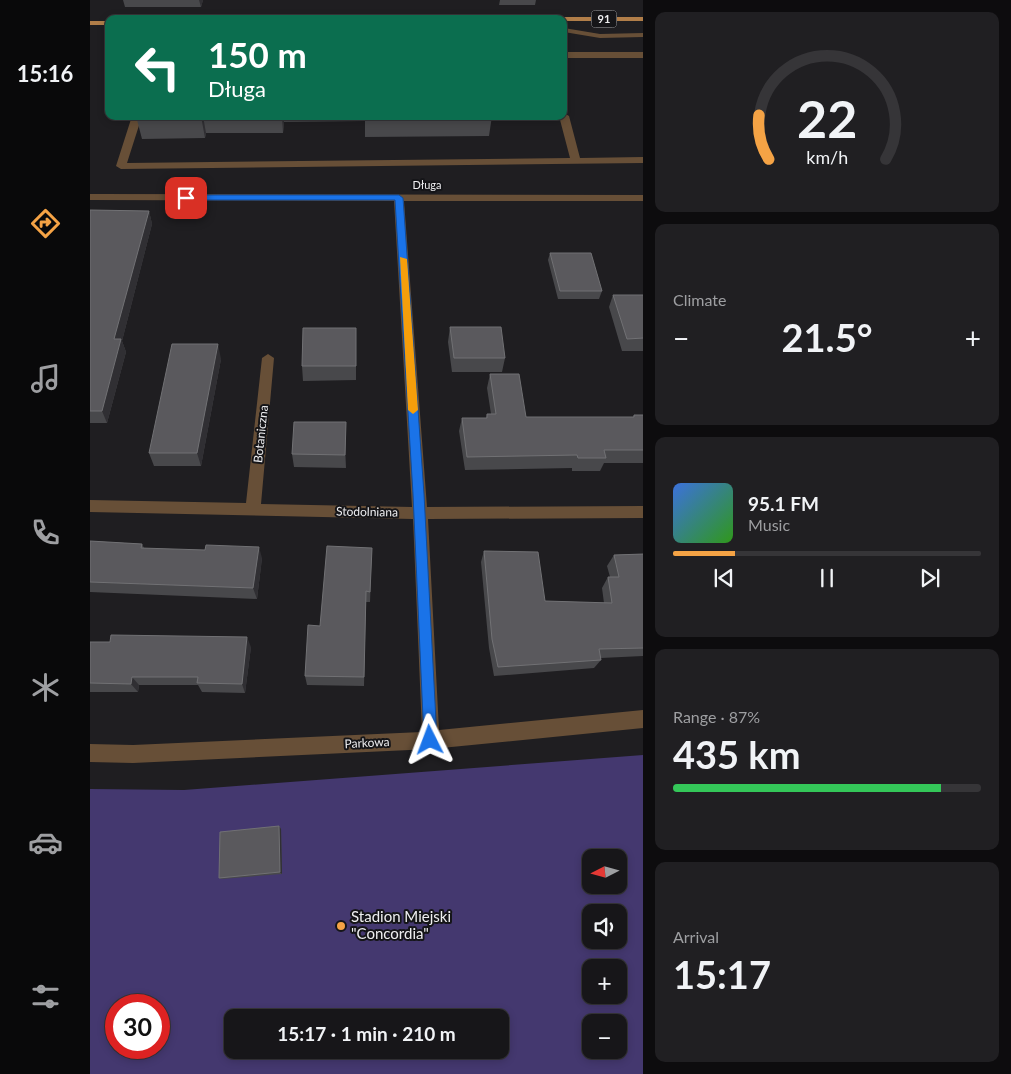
<!DOCTYPE html>
<meta charset="utf-8">
<style>
body{margin:0;font-family:Lato,sans-serif;background:#201f22;color:#f1f3f6;height:100vh;display:flex;flex-direction:column;font-size:19px;white-space:nowrap}
*{box-sizing:border-box;margin:0}
p{font-size:16px;color:#9e9fa2}
.icon{flex:none;width:28px;height:28px;fill:none;stroke:currentColor;stroke-width:2;stroke-linecap:round;stroke-linejoin:round}
.map{position:relative;flex:1;overflow:hidden}
.details{display:flex;flex-direction:column;gap:12px;padding:12px;background:#0d0c0e;width:368px}
.details>*{flex:none}
.guide{position:absolute;left:15px;top:15px;width:462px;height:105px;border-radius:10px;box-shadow:0 2px 8px #0003,0 0 0 1px #363538;background:#0b6e4f;color:#fff;overflow:hidden}
.needle{width:32px;rotate:264deg}
.tools{position:absolute;left:492px;top:849px;display:grid;gap:10px}
.tools a{display:grid;place-items:center;width:45px;height:45px;border-radius:10px;background:#171619;box-shadow:0 2px 8px #0003,0 0 0 1px #363538;font-size:25px}
.speed{position:absolute;left:15px;top:994px;display:flex;gap:10px;font-size:25px;font-weight:700;text-align:center}
.speed>*{display:grid;place-content:center;width:65px;height:65px;border-radius:50%;background:#171619;box-shadow:0 2px 8px #0003,0 0 0 1px #363538;line-height:1}
.speed .limit{border:8px solid #d22;background:#fff;color:#111}
.pin{position:absolute;display:grid;place-items:center;width:42px;height:42px;color:#fff;margin:-21px;border-radius:10px;box-shadow:0 2px 8px #0006}
.me{position:absolute;width:55px;margin:-28px;rotate:357deg;stroke-linejoin:round;filter:drop-shadow(0 0 4px #0008)}
.turn{display:flex;align-items:center;gap:18px;height:105px;padding:0 20px;font-size:22px}
.turn .icon{width:65px;height:65px;stroke-width:2.5}
.turn b{display:block;font-size:35px;line-height:42px}
.big{font-size:38px;font-weight:700;line-height:1.1}
.details .card{flex:1;display:flex;flex-direction:column;justify-content:center;gap:8px;min-width:0;padding:0 18px;border-radius:10px;background:#201f22}
.details .dial{align-items:center;gap:0}
.dial svg{height:130px;overflow:visible;fill:none;stroke:#363538;stroke-width:7;stroke-linecap:round;text-anchor:middle}
.dial text{fill:#f1f3f6;stroke:none}
.song{display:flex;align-items:center;gap:15px}
.cover{width:60px;height:60px;border-radius:8px;background:linear-gradient(135deg,hsl(220 70% 55%),hsl(110 70% 35%))}
.played{height:5px;border-radius:2px;background:linear-gradient(90deg,#f5a345 20%,#363538 20%)}
.keys{display:flex;justify-content:space-around;direction:ltr}
.heat{display:flex;justify-content:space-between;align-items:center;font-size:28px;direction:ltr}
.charge{height:8px;border-radius:4px;background:linear-gradient(90deg,#34c759 87%,#363538 0)}
.trip{position:absolute;left:134px;top:1009px;width:285px;height:50px;border-radius:10px;background:#171619;box-shadow:0 2px 8px #0003,0 0 0 1px #363538;font-weight:700;line-height:50px;text-align:center}
main{display:flex;flex:1;min-height:0}
.dock{display:flex;flex-direction:column;width:90px;justify-content:space-around;align-items:center;background:#09090a;color:#9e9fa2}
.dock .icon{width:35px;height:35px}
.dock .on{color:#f5a345}
.dock b{font-size:22px;color:#f1f3f6}
.map>svg:first-child{display:block}
.green{fill:#44386f;fill-rule:evenodd}
.lines{fill:none;stroke-linecap:round;stroke-linejoin:round}
.lane{fill:#674f37;fill-rule:evenodd}
.street{fill:#674f37;fill-rule:evenodd}
.primary{fill:#b17e49;fill-rule:evenodd}
.wall{fill:#48484b}
.shaded-wall{fill:#302f33}
.building{fill:#5a595d;stroke:#717174}
.route{fill:#1a73e8;stroke:#114b97}
.slow{fill:#f59e0b}
.poi-dot{fill:#f5a345;stroke:#151518;stroke-width:2}
.labels{text-anchor:middle;stroke-width:4;stroke-linejoin:round;paint-order:stroke}
.shield{fill:#151518;stroke:#adadaf;stroke-width:1}
.shield-label{font-size:11px;font-weight:bold;fill:#eeeef0}
.far-street-label{font-size:11px;fill:#eeeef0;stroke:#151518}
.street-label{font-size:12px;fill:#eeeef0;stroke:#151518}
.near-poi-label{font-size:15px;fill:#eeeef0;stroke:#151518;text-anchor:start}
</style>
<main>
<nav class="dock">
<b>15:16</b>
<svg class="icon on" aria-label="directions" viewBox="0 0 24 24"><path d="M12 3l9 9-9 9-9-9zM9 14v-3h6M13 9l2 2-2 2"/></svg>
<svg class="icon" aria-label="music" viewBox="0 0 24 24"><path d="M9 18V5l10-2v13"/><circle cx="6" cy="18" r="3"/><circle cx="16" cy="16" r="3"/></svg>
<svg class="icon" aria-label="phone" viewBox="0 0 24 24"><path d="M5 4h4l2 5-3 2q2 4 5 5l2-3 5 2v4C11 20 4 13 5 4z"/></svg>
<svg class="icon" aria-label="climate" viewBox="0 0 24 24"><path d="M12 3v18M4 7l16 10M4 17L20 7"/></svg>
<svg class="icon" aria-label="car" viewBox="0 0 24 24"><path d="M5 17H2v-5l4-1 3-4h7l3 4 3 1v5h-3M9 17h6M6 11h13"/><circle cx="7" cy="17" r="2"/><circle cx="17" cy="17" r="2"/></svg>
<svg class="icon" aria-label="filters" viewBox="0 0 24 24"><path d="M4 7h16M4 17h16"/><circle cx="9" cy="7" r="2"/><circle cx="15" cy="17" r="2"/></svg>
</nav>
<div class="map">
<svg width="554" height="1074" viewBox="0 0 554 1074">
<rect width="100%" height="100%" fill="#1f1e21"/>
<path class="green" d="M553,755V1074H0V789L94,790ZM501,858H529V885H501ZM501,912H529V940H501ZM501,968H529V995H501ZM26,1005H69V1048H26ZM142,1018H410V1050H142ZM501,1022H529V1050H501Z"/>
<g class="lines">
<path class="lane" d="M474,28L510,34L554,33V37L510,38L474,32Z
M474,52H554V58H474Z
M474,113L479,116L490,158L554,157V163L31,169L26,166L42,116H52L37,163L480,158L469,116H474Z"/>
<path class="street" d="M0,194L554,195V201H314L337,507L554,506V518L338,519L349,730L554,710V728L341,749L43,763L0,762V744L43,745L332,732L323,519L0,512V500L156,503L172,358L178,354L184,358L171,504L322,507L304,201L0,200Z"/>
<path class="primary" d="M474,17H554V21H474V19H470Z
M0,21H19V25H0Z"/>
</g>
<path class="wall" d="M33,0H113L111,7H35Z
M410,0H446L445,5H409Z
M46,116H402L399,136L275,137V121L194,122L193,133H116L115,138L52,139Z
M0,210L59,211L62,224L32,341L36,352L17,423H0Z
M460,253L512,291L509,299H468L458,260Z
M523,295H554V351H532L519,307Z
M360,327L415,358L412,372H362L358,342Z
M266,328V380L213,381L212,366Z
M131,359L111,466H64L59,453Z
M400,374L436,417H543L544,415H554V463H514L510,471H482V468L375,470L369,431L372,418H396L397,414H401L397,388Z
M256,422V468L204,467L202,454Z
M0,541L52,544L54,548L172,558L167,599L0,592Z
M282,548L280,602H276L274,686L217,685L215,676Z
M394,551L455,601L514,603L512,588L518,577H520L517,566L524,555L554,554V656L511,658V660L504,668L404,676L399,648L391,562Z
M0,642L161,647L155,693L112,692L108,685H49L48,692H0Z
M189,826L191,829L192,874L132,879L129,878Z"/>
<path class="shaded-wall" d="M109,0H113L111,7Z
M111,116H113L116,133L115,138Z
M192,116H194V122L193,133Z
M59,211L62,224L32,341L36,352L17,423L12,411L24,339Z
M128,344L131,359L111,466L107,453Z
M256,422V468L255,455Z
M169,547L172,558L167,599L163,588Z
M157,637L161,647L155,693L152,684Z
M42,677L49,685L48,692L41,684Z
M189,826L191,829L192,874L190,872Z"/>
<path class="building" d="M0,210L59,211L24,339H31L12,411H0Z
M460,253H501L512,291H470Z
M523,295H554V338L537,339Z
M360,327H411L415,358H364Z
M213,328H266V366H212Z
M82,344H128L107,453H59Z
M400,374H429L436,417H544V415H554V450H514L516,458H488L487,455L377,457L372,418H397V414H406Z
M204,422H256L255,455L202,454Z
M0,541L52,544L51,548L115,550L116,545L169,547L163,588L0,582Z
M237,546L282,548L280,592L276,591L274,677L215,676L218,625L230,626Z
M394,551L448,552L455,601L522,603L518,577H529L524,555L554,554V648L509,649L511,660L408,667L402,639Z
M21,635L157,637L152,684L107,683L108,677H42L41,684L0,683V642H20Z
M189,826L190,872L129,878L130,832Z"/>
<path class="route" d="M309,195L313,198L334,494L347,740L345,744L340,746L336,744L334,740L323,494L305,200H96L93,198L96,195Z"/>
<path class="slow" d="M310,257L317,259L328,410L323,414L318,410Z"/>
<circle class="poi-dot" cx="251" cy="926" r="5"/>
<g class="labels">
<rect class="shield" x="501.5" y="10.5" width="25" height="17" rx="4"/>
<g class="shield-label">
<text x="514" y="23">91</text>
</g>
<g class="far-street-label">
<text x="337" y="189">Długa</text>
</g>
<g class="street-label">
<text transform="translate(171 434) rotate(-84)" y="4">Botaniczna</text>
<text transform="translate(277 512) rotate(1)" y="4">Stodolniana</text>
<text transform="translate(277 743) rotate(-3)" y="4">Parkowa</text>
</g>
<g class="near-poi-label">
<text x="261" y="922">Stadion Miejski<tspan x="261" dy="17">"Concordia"</tspan></text>
</g>
</g>
</svg>
<div class="tools">
<a><svg class="needle" viewBox="-14 -14 28 28"><path d="M0-13l5 13h-10z" fill="#e53935"/><path d="M0 13l5-13h-10z" fill="#9e9fa2"/></svg></a>
<a><svg class="icon" aria-label="sound" viewBox="0 0 24 24"><path d="M4 9h4l5-4v14l-5-4H4zM17 9q2 3 0 6"/></svg></a>
<a>+</a>
<a>−</a>
</div>
<div class="speed"><div class="limit">30</div></div>
<div class="pin" style="left:96px;top:198px;background:#d93025"><svg class="icon" aria-label="arrive" viewBox="0 0 24 24"><path d="M6 21V4h12l-3 4 3 4H6"/></svg></div>
<svg class="me" style="left:340px;top:740px" viewBox="-20 -20 40 40"><path d="M0-17L14 15 0 8-14 15z" fill="#1a73e8" stroke="#fff" stroke-width="4"/></svg>
<div class="trip">15:17 · 1 min · 210 m</div>
<div class="guide">
<div class="turn"><svg class="icon" aria-label="left" viewBox="0 0 24 24"><path d="M17 20v-9H6M10 6l-5 5 5 5"/></svg><div><b>150 m</b>Długa</div></div>
</div>
</div>
<section class="details">
<div class="card dial"><svg viewBox="0 0 100 80">
<path d="M14 69A42 42 0 1 1 86 69"/>
<path d="M14 69A42 42 0 0 1 8 42" stroke="#f5a345"/>
<text x="50" y="56" font-size="32" font-weight="700">22</text>
<text x="50" y="72" font-size="11">km/h</text>
</svg></div>
<div class="card"><p>Climate</p>
<div class="heat"><a>−</a><b class="big">21.5°</b><a>+</a></div>
</div>
<div class="card">
<div class="song"><i class="cover"></i><div><b>95.1 FM</b><p>Music</p></div></div>
<div class="played"></div>
<div class="keys"><svg class="icon" aria-label="previous" viewBox="0 0 24 24"><path d="M18 5L8 12l10 7zM5 5v14"/></svg><svg class="icon" aria-label="pause" viewBox="0 0 24 24"><path d="M8 5v14M16 5v14"/></svg><svg class="icon" aria-label="next" viewBox="0 0 24 24"><path d="M6 5l10 7-10 7zM19 5v14"/></svg></div>
</div>
<div class="card"><p>Range · 87%</p><b class="big">435 km</b><div class="charge"></div></div>
<div class="card"><p>Arrival</p><b class="big">15:17</b></div>
</section>
</main>
